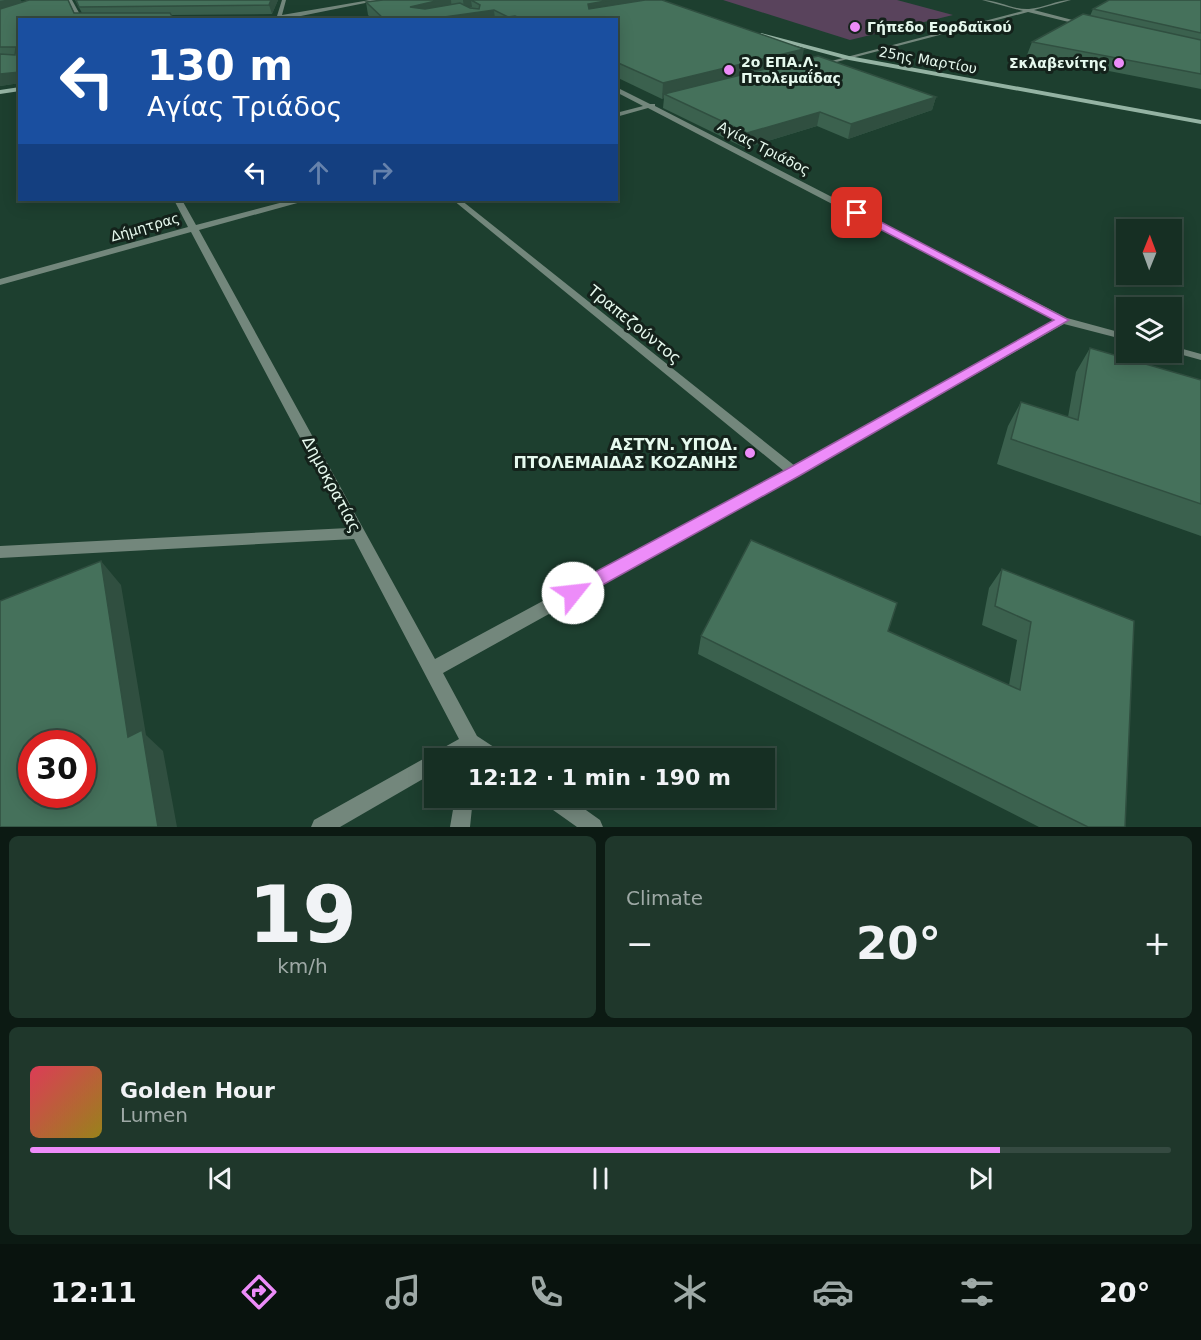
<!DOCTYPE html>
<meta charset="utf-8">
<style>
body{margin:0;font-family:"DejaVu Sans",sans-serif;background:#1f372b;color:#f1f3f6;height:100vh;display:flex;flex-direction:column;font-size:22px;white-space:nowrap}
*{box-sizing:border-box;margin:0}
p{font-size:20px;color:#9ea9a6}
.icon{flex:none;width:33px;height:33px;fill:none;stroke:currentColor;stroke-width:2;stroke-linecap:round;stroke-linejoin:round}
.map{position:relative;height:827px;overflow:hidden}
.drawer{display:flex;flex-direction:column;gap:9px;padding:9px;background:#0c1a13;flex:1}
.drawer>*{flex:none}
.hud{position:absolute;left:18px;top:18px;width:600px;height:183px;border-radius:0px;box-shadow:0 3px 15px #0003,0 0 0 2px #354a41;background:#1a4fa0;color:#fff;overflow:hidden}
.needle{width:39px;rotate:1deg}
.fabs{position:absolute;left:1116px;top:219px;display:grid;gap:12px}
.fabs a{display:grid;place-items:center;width:66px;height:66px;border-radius:0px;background:#162f23;box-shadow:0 3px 15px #0003,0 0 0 2px #354a41;font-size:30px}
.speed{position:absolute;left:18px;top:730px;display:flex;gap:12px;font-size:30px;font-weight:700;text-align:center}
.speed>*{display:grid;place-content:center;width:78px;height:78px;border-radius:50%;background:#162f23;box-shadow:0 3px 15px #0003,0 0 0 2px #354a41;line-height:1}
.speed .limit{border:9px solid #d22;background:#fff;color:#111}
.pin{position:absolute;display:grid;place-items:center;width:51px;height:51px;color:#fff;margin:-26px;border-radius:12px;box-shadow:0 3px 9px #0006}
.me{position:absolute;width:66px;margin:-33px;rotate:61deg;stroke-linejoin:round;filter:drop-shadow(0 0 4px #0008)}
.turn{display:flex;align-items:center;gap:21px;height:126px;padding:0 30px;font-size:27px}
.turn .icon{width:78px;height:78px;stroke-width:2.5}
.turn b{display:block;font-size:42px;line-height:51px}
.lanes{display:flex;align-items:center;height:57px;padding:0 30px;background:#0003;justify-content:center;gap:30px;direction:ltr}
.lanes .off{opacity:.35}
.big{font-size:45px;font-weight:700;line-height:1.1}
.drawer .card{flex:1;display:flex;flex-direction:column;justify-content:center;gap:9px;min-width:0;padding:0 21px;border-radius:9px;background:#1f372b}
.drawer .dial{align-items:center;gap:0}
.dial b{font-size:78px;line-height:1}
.song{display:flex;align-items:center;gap:18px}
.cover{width:72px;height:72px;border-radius:9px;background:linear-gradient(135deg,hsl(350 70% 55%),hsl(50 70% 35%))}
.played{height:6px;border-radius:3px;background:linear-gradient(90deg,#ed8cf9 85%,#354a41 85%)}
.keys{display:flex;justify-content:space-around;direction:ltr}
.heat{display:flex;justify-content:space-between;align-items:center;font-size:33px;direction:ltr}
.drawer .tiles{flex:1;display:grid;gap:9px;grid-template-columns:1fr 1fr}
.card:last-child{grid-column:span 2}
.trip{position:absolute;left:424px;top:748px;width:351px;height:60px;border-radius:0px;background:#162f23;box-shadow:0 3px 15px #0003,0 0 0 2px #354a41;font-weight:700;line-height:60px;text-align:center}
.tabs{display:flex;height:96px;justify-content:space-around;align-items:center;background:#09130e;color:#9ea9a6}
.tabs .icon{width:42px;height:42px}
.tabs .on{color:#ed8cf9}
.tabs b{font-size:27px;color:#f1f3f6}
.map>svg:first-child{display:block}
.green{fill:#59435c}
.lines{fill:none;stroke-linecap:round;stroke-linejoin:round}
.street{fill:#73877c;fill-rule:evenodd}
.secondary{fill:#94b3a3;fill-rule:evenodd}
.wall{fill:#3b614e}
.shaded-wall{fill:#304f40}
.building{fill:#45715b;stroke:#304f40;stroke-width:1.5;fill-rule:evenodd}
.route{fill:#ed8cf9;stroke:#9a5ba2;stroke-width:1.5}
.poi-dot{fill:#ed8cf9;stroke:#14221b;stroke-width:2}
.labels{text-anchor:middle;stroke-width:6;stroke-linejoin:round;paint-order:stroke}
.far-poi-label{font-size:14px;font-weight:bold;fill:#e6f9ee;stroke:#14221b;text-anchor:start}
.far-street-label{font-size:14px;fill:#e6f9ee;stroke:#14221b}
.street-label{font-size:16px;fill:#e6f9ee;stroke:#14221b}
.poi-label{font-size:16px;font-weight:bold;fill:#e6f9ee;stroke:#14221b;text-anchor:end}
</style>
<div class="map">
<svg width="1201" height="827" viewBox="0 0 1201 827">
<rect width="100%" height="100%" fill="#1d3f2f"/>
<path class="green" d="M723,0H897L953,15L850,40Z"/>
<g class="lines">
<path class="street" d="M68,0H72L83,20H78Z
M282,0H286L282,15L370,0H380L281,20L155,18L277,16Z
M982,0C998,0 1013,10 1029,9C1043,8 1057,0 1071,0L1034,10L1088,24L1085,26L1028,12L821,66L816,65L1023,11Z
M616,87L650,104H655V106L1067,318L1126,334V340L1064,324L799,475L443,673L477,736L503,753L506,759H481L478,757V759H435V772L340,827H311L314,820L459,739L354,539L0,558V546L348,528L191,232L0,285V279L188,227L174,200H182L196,225L291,200H302L301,202L199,230L435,659L784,471L453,200H461L795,466L1055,320L648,108L616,117V113L643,106L616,92Z
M1172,346L1201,354V360L1172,352Z
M455,798H473L470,827H450Z
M544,798H569L600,820L603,827H577L546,805Z"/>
<path class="secondary" d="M761,33L849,56L1201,120V124L849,60L759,36Z
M20,87V91L0,94V90Z"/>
</g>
<path class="wall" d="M0,0H20L22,2L74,13H82L75,0H278L272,14L171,15L20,83L0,86Z
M383,0H639V1L802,60L936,97L932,110L848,139L817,126L745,148L663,108L664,98L662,99L616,77V20H373L368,15L366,2Z
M1201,0V89L1027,55L1032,42L1090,16L1093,9Z
M1090,348L1201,380V536L997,464L1008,426L1021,402L1068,417L1076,372Z
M1002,569L1134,621L1125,827H1039L698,654L701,636L1009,685L1017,640L982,625L989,588Z"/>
<path class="shaded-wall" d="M5,0H20L23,5L0,12V1Z
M271,0H278L272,14L269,5Z
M440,0H451L452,11L415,20L410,7Z
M463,0H511L480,5L471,0L472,7L464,9Z
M611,0H639L638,7L589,18L588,4Z
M494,10L495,20H423Z
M515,16V20H508V17Z
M804,49L801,64L664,94V98L662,99L663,83Z
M20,72V83L0,86V74Z
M936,97L932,110L848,139L851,124Z
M820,112L817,126L745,148L747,133Z
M101,561L121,585L146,735L163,751L177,827H158L128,737Z"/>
<path class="building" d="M29,0H68L74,13H170L174,20H20V72L0,74V54L15,55L16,47H0V9Z
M76,0H271L269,5L79,7Z
M383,0H440L410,7L425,9L460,3L470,8L479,9L480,5L471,0H611L588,4L589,9L645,0H662L804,49L663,83L616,62V20H524L515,16L508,17L494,10L423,20H385L366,2Z
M1109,0H1201V33L1093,9Z
M1083,14L1201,40V74L1032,42Z
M818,56L936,97L851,124L820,112L747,133L664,94Z
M1090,348L1201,380V504L1011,439L1021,402L1078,420Z
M751,540L897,603L888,631L1020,690L1031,622L995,606L1002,569L1134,621L1125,827H1088L701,636Z
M101,561L128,737L142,730L158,827H0V601ZM32,744H82V795H32Z"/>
<path class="route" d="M853,211H860L1069,320L799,476L579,598L573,600L567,598L564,593L567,587L789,468L1054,320L853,215Z"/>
<g class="poi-dot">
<circle cx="855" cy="27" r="6"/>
<circle cx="1119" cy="63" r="6"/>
<circle cx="729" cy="70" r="6"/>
<circle cx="750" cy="453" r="6"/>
</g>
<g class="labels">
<g class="far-poi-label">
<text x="867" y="32">Γήπεδο Εορδαϊκού</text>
<text x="741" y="67">2ο ΕΠΑ.Λ.<tspan x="741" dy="16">Πτολεμαΐδας</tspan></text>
<text x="1107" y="68" text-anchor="end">Σκλαβενίτης</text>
</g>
<g class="far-street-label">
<text transform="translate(928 60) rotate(10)" y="5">25ης Μαρτίου</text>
<text transform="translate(764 148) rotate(27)" y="5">Αγίας Τριάδος</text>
<text transform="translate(145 227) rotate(-16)" y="5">Δήμητρας</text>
</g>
<g class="street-label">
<text transform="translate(635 324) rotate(39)" y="6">Τραπεζούντος</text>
<text transform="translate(332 484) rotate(62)" y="6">Δημοκρατίας</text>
</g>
<g class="poi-label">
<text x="738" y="450">ΑΣΤΥΝ. ΥΠΟΔ.<tspan x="738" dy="18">ΠΤΟΛΕΜΑΙΔΑΣ ΚΟΖΑΝΗΣ</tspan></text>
</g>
</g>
</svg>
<div class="fabs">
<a><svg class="needle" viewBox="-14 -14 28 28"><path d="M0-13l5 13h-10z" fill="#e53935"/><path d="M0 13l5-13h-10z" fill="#9ea9a6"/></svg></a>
<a><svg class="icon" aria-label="layers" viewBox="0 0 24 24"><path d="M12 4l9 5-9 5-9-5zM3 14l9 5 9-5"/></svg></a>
</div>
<div class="speed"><div class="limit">30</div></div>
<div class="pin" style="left:857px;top:213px;background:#d93025"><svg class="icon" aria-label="arrive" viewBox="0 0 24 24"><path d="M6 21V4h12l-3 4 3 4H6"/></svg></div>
<svg class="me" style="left:573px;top:593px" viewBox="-20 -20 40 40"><circle r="19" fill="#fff"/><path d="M0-13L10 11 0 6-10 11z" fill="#ed8cf9"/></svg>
<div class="trip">12:12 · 1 min · 190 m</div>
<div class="hud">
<div class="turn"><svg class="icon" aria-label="left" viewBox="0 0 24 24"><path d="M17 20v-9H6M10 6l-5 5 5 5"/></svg><div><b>130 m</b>Αγίας Τριάδος</div></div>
<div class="lanes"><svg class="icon" aria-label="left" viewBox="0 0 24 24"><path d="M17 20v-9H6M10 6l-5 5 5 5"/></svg><svg class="icon off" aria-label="ahead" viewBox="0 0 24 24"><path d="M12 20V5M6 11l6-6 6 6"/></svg><svg class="icon off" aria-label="right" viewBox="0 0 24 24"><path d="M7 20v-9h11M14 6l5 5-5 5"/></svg></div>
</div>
</div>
<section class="drawer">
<div class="tiles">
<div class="card dial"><b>19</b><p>km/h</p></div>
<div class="card"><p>Climate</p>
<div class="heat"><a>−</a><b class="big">20°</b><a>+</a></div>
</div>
<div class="card">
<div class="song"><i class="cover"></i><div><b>Golden Hour</b><p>Lumen</p></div></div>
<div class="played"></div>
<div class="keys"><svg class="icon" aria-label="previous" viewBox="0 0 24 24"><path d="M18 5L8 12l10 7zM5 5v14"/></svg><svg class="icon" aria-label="pause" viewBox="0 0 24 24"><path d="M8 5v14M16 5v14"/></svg><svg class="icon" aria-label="next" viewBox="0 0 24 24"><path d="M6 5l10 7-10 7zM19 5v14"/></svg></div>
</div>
</div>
</section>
<nav class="tabs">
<b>12:11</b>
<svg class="icon on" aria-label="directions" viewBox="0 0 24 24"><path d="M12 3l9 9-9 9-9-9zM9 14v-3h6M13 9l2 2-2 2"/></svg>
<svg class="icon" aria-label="music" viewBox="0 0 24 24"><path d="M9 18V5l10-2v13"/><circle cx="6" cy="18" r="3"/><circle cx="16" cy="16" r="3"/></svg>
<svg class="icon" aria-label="phone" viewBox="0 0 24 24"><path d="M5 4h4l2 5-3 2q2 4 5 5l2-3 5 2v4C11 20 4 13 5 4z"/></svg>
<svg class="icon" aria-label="climate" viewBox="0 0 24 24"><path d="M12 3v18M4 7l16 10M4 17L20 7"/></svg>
<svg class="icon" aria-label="car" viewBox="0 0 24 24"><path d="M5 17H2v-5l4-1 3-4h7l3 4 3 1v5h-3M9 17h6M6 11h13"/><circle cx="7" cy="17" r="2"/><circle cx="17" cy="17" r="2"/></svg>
<svg class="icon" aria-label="filters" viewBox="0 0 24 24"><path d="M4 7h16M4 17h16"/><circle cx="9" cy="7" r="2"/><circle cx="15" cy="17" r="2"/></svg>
<b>20°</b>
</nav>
